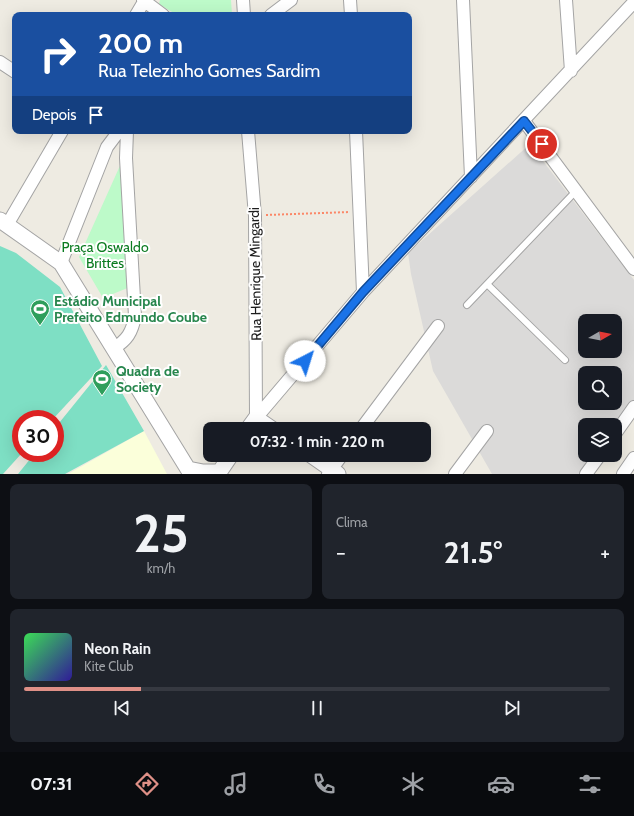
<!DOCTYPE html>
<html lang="pt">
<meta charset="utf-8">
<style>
body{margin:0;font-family:Cabin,sans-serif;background:#20242c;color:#f1f3f6;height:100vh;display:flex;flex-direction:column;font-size:15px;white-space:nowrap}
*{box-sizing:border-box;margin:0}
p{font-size:13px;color:#9ea1a6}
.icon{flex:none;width:22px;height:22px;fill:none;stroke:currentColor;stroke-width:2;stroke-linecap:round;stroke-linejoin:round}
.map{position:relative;height:474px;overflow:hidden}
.side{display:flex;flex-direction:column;gap:10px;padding:10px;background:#0d0f14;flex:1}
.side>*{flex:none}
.hud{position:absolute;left:12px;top:12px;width:400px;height:122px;border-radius:8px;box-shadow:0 4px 16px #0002;background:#1a4fa0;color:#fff;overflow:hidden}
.needle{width:26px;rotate:81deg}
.buttons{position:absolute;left:578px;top:314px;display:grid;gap:8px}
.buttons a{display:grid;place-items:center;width:44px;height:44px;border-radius:8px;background:#171b24;box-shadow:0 4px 16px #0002;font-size:20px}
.speed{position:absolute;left:12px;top:410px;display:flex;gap:8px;font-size:20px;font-weight:700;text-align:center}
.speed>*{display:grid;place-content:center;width:52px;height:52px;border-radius:50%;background:#171b24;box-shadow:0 4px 16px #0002;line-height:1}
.speed .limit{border:6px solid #d22;background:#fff;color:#111}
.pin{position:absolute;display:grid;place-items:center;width:34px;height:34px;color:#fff;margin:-17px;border:2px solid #fff;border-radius:50%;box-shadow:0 1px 4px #0007}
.me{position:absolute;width:44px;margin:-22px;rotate:40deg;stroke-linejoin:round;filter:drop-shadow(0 0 3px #0008)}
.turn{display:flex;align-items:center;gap:14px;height:84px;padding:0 20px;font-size:18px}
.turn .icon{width:52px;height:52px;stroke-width:2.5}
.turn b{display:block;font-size:28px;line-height:34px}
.then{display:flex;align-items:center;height:38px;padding:0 20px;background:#0003;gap:8px;font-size:15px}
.big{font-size:30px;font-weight:700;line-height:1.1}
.side .widget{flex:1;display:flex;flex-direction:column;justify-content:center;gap:6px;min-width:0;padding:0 14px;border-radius:8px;background:#20242c}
.side .dial{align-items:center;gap:0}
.dial b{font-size:52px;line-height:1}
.song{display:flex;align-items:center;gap:12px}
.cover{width:48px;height:48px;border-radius:6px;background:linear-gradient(135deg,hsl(130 70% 55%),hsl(250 70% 35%))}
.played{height:4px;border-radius:2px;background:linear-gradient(90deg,#df9087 20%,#363941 20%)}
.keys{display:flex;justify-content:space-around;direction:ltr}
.heat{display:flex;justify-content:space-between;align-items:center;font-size:22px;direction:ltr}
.side .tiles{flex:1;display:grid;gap:10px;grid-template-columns:1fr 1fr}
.widget:last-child{grid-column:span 2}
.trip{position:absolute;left:203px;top:422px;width:228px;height:40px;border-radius:8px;background:#171b24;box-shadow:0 4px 16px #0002;font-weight:700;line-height:40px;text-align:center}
.tabs{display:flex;height:64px;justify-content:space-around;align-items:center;background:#090b0e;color:#9ea1a6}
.tabs .icon{width:28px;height:28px}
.tabs .current{color:#df9087}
.tabs b{font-size:18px;color:#f1f3f6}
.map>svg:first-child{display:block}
.residential{fill:#dbdad9;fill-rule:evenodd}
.education{fill:#fbffda}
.park{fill:#bdfac9}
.pitch{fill:#7edfc4}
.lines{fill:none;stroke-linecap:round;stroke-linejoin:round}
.service-casing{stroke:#a4a4a4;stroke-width:8}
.minor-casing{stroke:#a4a4a4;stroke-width:14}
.tertiary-casing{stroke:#a4a4a4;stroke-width:17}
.path{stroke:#fb8666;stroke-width:2;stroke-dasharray:2 2;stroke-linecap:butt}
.service{stroke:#fff;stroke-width:6}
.minor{stroke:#fff;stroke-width:12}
.tertiary{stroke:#fff;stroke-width:15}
.route-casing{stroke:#114b97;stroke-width:10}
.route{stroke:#1a73e8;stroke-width:7}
.labels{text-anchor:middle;stroke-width:4;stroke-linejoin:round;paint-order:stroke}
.park-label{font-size:14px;fill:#0a7b20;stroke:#fff}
.street-label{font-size:14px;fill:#1d1d1d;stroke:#fff}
.leisure-label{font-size:14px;font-weight:bold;fill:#27864d;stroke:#fff;text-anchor:start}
</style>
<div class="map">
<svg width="634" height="474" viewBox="0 0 634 474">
<rect width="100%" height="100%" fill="#eeebe2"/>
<path class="residential" d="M530,144L634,280V401L615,425H585V455H596L582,474H492L433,371L411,274L408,253ZM585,321H615V351H585ZM585,373H615V403H585Z"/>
<path class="education" d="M144,431L167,474H68Z"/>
<path class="park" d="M160,0H231L232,15H177L159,4Z
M123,159L130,287L103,298L79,257Z"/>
<path class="pitch" d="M0,246L16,253L60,287L102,366L53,419H21L22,453L3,474H0Z
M106,365L144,431L65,474H18L35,453H55V428Z"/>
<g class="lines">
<g class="service-casing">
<path id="service" d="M487,284L565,360
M467,305L576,191"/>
</g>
<g class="minor-casing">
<path id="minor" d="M143,0L163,15
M243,0L244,15
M350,0L351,15
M463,0L471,177
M566,0L571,71
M136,15L145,0
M271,15L291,0
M0,62L15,72
M524,121L634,269
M248,131L255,216L256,418
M356,131L363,292
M7,225L62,131
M61,263L107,147L119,131
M113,349C127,340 132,333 135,316L126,158L127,131
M256,418L363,292L634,2
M361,429L438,326
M615,434L634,407
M328,474L342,455
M455,474L487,431
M586,474L600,455
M623,474L634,458"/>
</g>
<g class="tertiary-casing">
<path id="tertiary" d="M0,220L61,263L191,474
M248,429L256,418L272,429
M311,455L338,474
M188,469L203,472H219
M218,474L231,455"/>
</g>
<path class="path" d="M266,215L350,212"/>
<use href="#service" class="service"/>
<use href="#minor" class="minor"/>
<use href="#tertiary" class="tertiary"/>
</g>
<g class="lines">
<g class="route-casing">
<path id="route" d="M305,361L363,292L524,121L542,144"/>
</g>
<use href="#route" class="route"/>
</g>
<defs>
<g id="stadium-pin" transform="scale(1)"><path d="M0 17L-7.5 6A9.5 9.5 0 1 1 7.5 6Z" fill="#2e9e5b" stroke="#fff"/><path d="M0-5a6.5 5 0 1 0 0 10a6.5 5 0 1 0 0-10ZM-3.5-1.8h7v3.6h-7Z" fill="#fff"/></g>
</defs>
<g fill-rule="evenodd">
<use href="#stadium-pin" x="40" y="309"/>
<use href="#stadium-pin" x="102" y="379"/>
</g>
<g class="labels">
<g class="park-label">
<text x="105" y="252">Praça Oswaldo<tspan x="105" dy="16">Brittes</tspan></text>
</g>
<g class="street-label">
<text transform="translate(255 274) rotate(-91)" y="5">Rua Henrique Mingardi</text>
</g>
<g class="leisure-label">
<text x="54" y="306">Estádio Municipal<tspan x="54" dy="16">Prefeito Edmundo Coube</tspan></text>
<text x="116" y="376">Quadra de<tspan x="116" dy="16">Society</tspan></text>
</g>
</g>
</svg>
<div class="buttons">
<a><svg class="needle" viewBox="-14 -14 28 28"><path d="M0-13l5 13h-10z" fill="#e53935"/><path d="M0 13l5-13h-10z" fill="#9ea1a6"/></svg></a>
<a><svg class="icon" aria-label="search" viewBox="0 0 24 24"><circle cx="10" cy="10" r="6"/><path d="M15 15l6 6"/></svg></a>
<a><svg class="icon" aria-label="layers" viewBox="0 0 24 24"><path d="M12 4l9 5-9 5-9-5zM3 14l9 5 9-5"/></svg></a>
</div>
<div class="speed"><div class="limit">30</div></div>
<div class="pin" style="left:542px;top:144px;background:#d93025"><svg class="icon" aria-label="arrive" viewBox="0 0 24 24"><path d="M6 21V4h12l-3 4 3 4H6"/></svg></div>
<svg class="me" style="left:305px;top:361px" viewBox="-20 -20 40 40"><circle r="19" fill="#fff"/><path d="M0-13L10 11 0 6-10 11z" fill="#1a73e8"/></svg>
<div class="trip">07:32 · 1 min · 220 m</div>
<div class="hud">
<div class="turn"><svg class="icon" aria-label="right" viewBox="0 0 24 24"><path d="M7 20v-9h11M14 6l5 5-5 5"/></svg><div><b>200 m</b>Rua Telezinho Gomes Sardim</div></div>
<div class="then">Depois<svg class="icon" aria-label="arrive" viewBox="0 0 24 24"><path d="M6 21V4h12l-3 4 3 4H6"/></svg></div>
</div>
</div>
<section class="side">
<div class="tiles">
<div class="widget dial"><b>25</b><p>km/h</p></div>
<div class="widget"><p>Clima</p>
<div class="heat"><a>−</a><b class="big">21.5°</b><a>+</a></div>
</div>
<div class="widget">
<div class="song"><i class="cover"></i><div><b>Neon Rain</b><p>Kite Club</p></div></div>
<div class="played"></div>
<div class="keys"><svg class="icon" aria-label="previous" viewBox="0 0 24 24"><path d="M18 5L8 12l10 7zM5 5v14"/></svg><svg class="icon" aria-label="pause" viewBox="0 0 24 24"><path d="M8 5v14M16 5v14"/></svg><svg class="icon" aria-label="next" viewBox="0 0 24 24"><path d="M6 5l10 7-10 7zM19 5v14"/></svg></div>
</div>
</div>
</section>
<nav class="tabs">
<b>07:31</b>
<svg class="icon current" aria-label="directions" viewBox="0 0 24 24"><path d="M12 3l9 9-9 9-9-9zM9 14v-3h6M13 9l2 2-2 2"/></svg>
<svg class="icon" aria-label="music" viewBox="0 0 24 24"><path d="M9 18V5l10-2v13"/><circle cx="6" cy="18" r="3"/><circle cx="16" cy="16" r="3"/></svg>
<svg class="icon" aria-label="phone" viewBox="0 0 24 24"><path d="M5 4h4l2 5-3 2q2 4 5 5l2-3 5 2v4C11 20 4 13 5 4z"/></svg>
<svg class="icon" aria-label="climate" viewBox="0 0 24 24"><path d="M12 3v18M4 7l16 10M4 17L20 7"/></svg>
<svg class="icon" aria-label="car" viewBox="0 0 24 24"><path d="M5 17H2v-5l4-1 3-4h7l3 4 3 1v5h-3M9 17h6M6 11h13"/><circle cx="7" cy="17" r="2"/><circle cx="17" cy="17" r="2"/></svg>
<svg class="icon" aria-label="filters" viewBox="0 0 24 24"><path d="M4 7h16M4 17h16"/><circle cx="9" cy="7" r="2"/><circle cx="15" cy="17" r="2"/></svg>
</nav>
